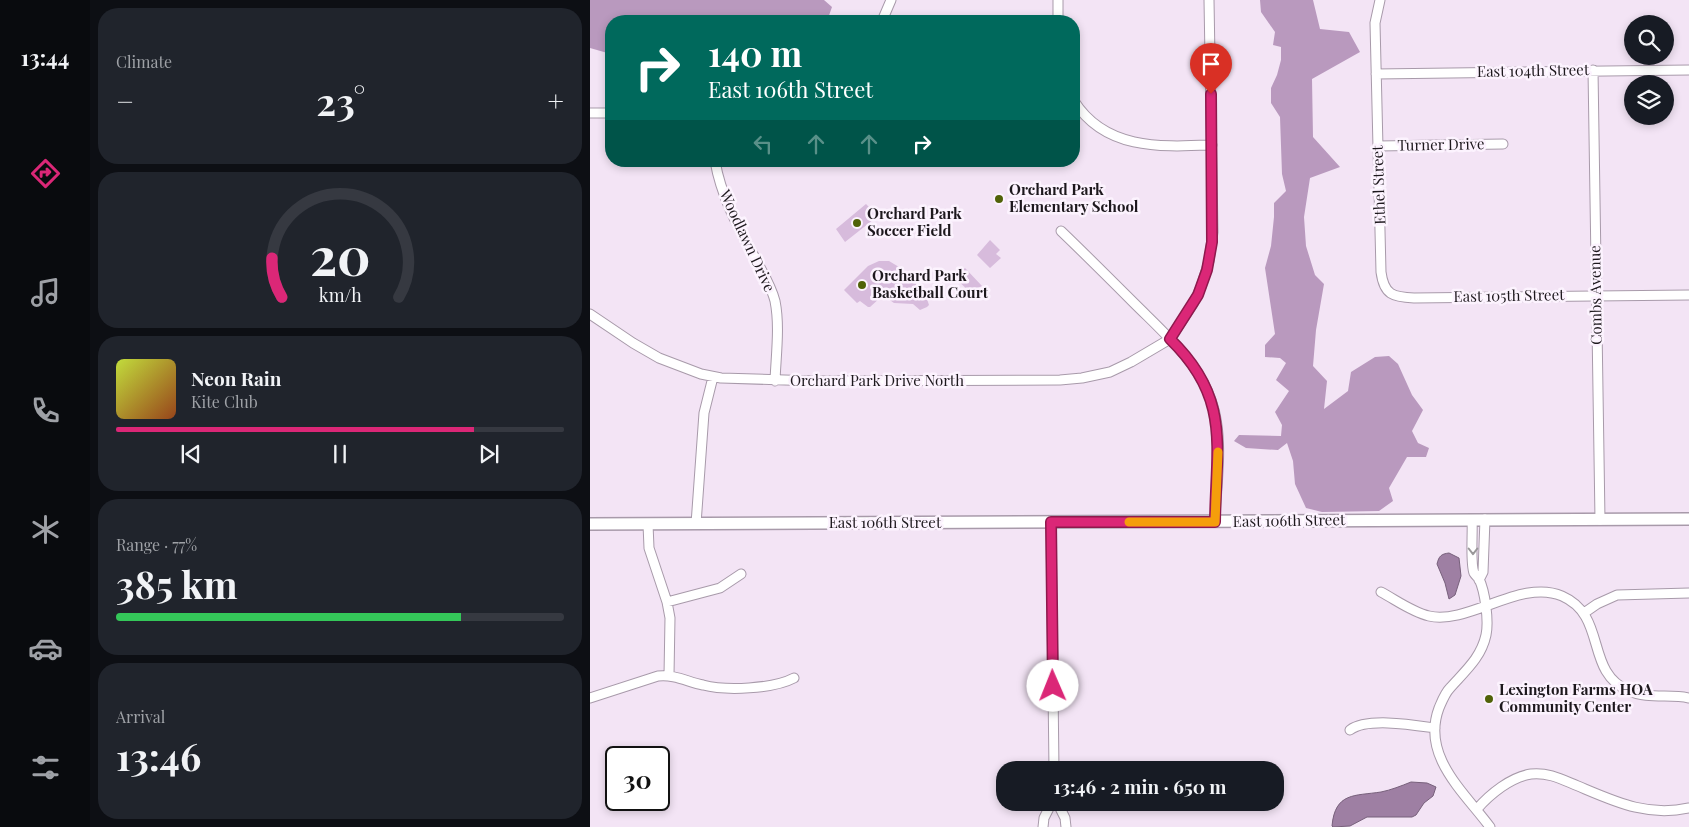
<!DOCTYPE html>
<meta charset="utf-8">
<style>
body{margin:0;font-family:"Playfair Display",serif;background:#20242c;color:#f1f3f6;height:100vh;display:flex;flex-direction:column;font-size:19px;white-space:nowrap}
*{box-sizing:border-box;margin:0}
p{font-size:16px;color:#9ea1a6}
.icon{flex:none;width:28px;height:28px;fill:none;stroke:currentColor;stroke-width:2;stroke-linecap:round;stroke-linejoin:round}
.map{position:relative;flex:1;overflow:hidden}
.panel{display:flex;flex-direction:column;gap:8px;padding:8px;background:#0d0f14;width:500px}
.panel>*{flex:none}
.hud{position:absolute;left:15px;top:15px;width:475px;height:152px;border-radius:20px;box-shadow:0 2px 8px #0003;background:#00695c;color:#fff;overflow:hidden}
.controls{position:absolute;left:1034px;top:15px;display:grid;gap:10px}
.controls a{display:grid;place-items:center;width:50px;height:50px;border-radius:50%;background:#171b24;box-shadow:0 2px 8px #0003;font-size:25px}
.speed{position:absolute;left:15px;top:746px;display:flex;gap:10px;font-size:25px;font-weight:700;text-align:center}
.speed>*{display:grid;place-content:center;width:65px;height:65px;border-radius:50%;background:#171b24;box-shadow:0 2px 8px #0003;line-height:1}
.speed .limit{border:2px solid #111;border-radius:8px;background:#fff;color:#111}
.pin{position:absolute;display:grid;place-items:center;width:42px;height:42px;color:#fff;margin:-51px -21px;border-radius:50% 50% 50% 0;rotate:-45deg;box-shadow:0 0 5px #0007}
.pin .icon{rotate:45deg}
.me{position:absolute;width:55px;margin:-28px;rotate:359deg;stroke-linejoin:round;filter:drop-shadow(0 0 4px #0008)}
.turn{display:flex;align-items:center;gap:18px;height:105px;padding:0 20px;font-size:22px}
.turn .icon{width:65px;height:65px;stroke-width:2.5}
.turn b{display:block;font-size:35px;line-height:42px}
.lanes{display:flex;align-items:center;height:48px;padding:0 20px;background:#0003;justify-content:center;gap:25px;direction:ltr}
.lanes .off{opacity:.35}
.big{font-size:38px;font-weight:700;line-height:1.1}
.panel .card{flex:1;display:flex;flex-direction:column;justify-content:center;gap:8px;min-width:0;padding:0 18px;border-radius:20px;background:#20242c}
.panel .dial{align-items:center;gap:0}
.dial svg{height:130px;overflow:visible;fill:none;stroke:#363941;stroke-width:7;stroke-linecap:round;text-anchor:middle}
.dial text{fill:#f1f3f6;stroke:none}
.song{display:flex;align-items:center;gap:15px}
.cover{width:60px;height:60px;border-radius:8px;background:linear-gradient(135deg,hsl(70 70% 55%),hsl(20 70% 35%))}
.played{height:5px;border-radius:2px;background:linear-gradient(90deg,#db2777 80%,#363941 80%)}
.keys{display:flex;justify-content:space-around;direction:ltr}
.heat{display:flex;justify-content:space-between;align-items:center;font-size:28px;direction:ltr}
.charge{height:8px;border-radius:4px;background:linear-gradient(90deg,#34c759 77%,#363941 0)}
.trip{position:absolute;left:406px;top:761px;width:288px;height:50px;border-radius:20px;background:#171b24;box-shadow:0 2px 8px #0003;font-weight:700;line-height:50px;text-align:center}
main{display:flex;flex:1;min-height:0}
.menu{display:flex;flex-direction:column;width:90px;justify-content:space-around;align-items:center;background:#090b0e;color:#9ea1a6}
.menu .icon{width:35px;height:35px}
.menu .current{color:#db2777}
.menu b{font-size:22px;color:#f1f3f6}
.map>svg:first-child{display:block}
.green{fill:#d7bbdc}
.forest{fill:#b999be}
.water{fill:#9e7fa3;stroke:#77607b}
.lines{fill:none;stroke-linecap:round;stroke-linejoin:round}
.street-casing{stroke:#a89aaa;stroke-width:11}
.secondary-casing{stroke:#a89aaa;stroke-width:14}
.street{stroke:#fff;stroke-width:9}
.secondary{stroke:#fff;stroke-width:11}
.oneway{stroke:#999799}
.route-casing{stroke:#8e194d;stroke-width:12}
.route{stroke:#db2777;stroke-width:9}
.slow{stroke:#f59e0b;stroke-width:9}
.poi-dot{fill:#506208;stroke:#fcf3fe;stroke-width:2}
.labels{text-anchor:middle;stroke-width:5;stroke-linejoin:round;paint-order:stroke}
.street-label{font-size:15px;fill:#1d181d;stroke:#fcf3fe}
.poi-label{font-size:15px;font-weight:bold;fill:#1d181d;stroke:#fcf3fe;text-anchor:start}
</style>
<main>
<nav class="menu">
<b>13:44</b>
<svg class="icon current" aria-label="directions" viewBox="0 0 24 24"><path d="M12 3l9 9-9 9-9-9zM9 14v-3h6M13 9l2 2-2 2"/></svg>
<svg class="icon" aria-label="music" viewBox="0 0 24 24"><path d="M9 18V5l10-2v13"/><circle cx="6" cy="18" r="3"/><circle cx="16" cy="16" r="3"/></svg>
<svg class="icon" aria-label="phone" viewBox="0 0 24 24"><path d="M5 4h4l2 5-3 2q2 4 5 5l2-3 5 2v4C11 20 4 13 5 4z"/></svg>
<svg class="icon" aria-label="climate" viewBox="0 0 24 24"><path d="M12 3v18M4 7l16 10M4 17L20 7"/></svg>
<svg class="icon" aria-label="car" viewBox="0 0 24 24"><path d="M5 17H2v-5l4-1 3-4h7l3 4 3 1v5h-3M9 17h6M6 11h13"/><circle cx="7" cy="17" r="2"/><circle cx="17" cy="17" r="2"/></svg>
<svg class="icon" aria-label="filters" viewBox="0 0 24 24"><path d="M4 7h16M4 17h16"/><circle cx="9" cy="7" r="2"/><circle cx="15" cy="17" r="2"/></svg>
</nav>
<section class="panel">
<div class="card"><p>Climate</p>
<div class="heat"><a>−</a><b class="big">23°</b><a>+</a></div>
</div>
<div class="card dial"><svg viewBox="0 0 100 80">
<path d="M14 69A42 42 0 1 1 86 69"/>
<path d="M14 69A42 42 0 0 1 8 45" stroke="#db2777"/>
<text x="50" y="56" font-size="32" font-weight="700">20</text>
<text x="50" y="72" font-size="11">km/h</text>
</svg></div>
<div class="card">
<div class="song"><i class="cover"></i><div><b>Neon Rain</b><p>Kite Club</p></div></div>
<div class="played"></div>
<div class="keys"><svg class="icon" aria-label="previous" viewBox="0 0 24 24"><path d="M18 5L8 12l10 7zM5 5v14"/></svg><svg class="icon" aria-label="pause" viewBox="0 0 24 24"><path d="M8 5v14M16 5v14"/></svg><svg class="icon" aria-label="next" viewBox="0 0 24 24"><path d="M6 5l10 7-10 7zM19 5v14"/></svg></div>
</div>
<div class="card"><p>Range · 77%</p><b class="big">385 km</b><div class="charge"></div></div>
<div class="card"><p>Arrival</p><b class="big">13:46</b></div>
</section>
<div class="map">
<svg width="1099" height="827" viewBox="0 0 1099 827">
<rect width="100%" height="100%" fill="#f3e4f5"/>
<path class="green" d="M276,204L288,216L255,242L246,229Z
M400,240L410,250L406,254L411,258L400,268L387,255Z
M289,261H299L309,267L335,293L339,305L337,307L330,310L323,304L304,303L294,296L291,297L280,307H278L270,301L267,303L254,290L278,266Z
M375,268L392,286L380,292L365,278Z"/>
<path class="forest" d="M0,0H234L242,7L237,21H21V54L0,48Z
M670,0H723L730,29L759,32L770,52L722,79L723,137L750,167L720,178L714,217L716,246L725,275L734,284L726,330L723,366L737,381L734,409L758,391L761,372L785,357L799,356L808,364L822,395L833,410L822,431L828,443L839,448L836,457H817L799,488L803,501L789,511L732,512L716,508L705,484L703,461L697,443L688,450L656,448L644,441L649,435L691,436L692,425L685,412L699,391L686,380L696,363L690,358L675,357V345L685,334L675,268L681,246L684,217V203L696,191L692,174L690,117L681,103V88L687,75L691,60V47L683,45L685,32L671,12Z"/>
<path class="water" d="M859,553L869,558L871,576L865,595L859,599L855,583L847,564C849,556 851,554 859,553Z
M821,782L837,783L846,787L843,796L834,803L826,815L822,817H777L760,826L743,827L742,826C745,792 765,796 791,792C801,790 811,786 821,782Z"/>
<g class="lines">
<g class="street-casing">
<path id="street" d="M468,0V21
M790,0L785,23L791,272C794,295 803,297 824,298L1099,295
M292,21L301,0
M1003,70L1010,520
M786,74L1099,70
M484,101C515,150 570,147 622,145
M0,113H21
M788,146L913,144
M125,161C131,196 147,225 164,256C171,270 181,285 185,301C190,326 186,355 185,381
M471,231C496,255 520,279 544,303C578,337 618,370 626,419C632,452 626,488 625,521
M0,314L43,343L69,358L111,374L131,378L225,381L470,380L492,378L520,372L541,362L580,339L603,304L611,287L619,261L623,232L619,0
M882,520C883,532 880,563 884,573C885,575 888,577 889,579C895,591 899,621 896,635C891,658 875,671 860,688C855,693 852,701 849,708C831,756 874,792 900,827
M461,522L464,770
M58,524L59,548L77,602L80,618L79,675
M106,524L114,413L123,377
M889,580L893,572L895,519
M791,592C806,600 822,612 839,616C879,625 931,578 972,596C1018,616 994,672 1039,691C1057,699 1080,694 1099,698
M77,602L130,588L151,574
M994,613L1007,604L1027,595L1099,593
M0,698L68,676C84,674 98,682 113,685C136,691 183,689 204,678
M760,730C777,717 824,725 845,728
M464,805L469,806L475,818L476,827
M887,809C900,794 921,777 941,774C959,772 973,780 988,786C1026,802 1057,817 1099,808
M453,827L454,818L460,806L464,805"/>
</g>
<g class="secondary-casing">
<path id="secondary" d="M0,524L1099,519"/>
</g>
<use href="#street" class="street"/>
<use href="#secondary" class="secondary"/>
</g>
<defs><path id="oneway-chevron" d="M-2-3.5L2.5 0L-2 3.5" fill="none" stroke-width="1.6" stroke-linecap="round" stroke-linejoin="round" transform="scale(1.25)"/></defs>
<use class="oneway" href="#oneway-chevron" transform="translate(883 551) rotate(90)"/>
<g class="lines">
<g class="route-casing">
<path id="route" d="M463,686L461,522H625C626,446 641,398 580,339L608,295L617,270L622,242L621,94"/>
</g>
<use href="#route" class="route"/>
<path class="slow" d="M539,522H625L628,452"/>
</g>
<g class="poi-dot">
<circle cx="409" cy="199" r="5"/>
<circle cx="267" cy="223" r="5"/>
<circle cx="272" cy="285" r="5"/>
<circle cx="899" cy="699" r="5"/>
</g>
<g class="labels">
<g class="street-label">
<text transform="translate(943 71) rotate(-1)" y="5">East 104th Street</text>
<text transform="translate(851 145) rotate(-1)" y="5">Turner Drive</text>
<text transform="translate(789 185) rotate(-92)" y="5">Ethel Street</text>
<text transform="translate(157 241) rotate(65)" y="5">Woodlawn Drive</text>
<text transform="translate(1006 295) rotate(-91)" y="5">Combs Avenue</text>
<text transform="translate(919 296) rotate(-1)" y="5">East 105th Street</text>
<text x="287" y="386">Orchard Park Drive North</text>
<text transform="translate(699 521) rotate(-1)" y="5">East 106th Street</text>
<text x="295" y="528">East 106th Street</text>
</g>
<g class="poi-label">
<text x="419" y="195">Orchard Park<tspan x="419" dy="17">Elementary School</tspan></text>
<text x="277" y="219">Orchard Park<tspan x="277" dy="17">Soccer Field</tspan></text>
<text x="282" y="281">Orchard Park<tspan x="282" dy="17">Basketball Court</tspan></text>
<text x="909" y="695">Lexington Farms HOA<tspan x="909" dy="17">Community Center</tspan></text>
</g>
</g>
</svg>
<div class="controls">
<a><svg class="icon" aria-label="search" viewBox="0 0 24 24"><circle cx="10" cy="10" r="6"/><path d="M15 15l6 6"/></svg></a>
<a><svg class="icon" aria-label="layers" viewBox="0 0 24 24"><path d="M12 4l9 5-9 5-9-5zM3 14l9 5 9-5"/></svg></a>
</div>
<div class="speed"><div class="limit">30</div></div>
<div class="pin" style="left:621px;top:94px;background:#d93025"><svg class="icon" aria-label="arrive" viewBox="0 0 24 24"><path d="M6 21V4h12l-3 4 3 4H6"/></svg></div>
<svg class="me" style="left:463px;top:686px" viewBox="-20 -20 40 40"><circle r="19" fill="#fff"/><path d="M0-13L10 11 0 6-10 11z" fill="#db2777"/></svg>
<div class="trip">13:46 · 2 min · 650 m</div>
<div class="hud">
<div class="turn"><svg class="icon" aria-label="right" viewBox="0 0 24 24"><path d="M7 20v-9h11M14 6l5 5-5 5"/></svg><div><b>140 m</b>East 106th Street</div></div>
<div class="lanes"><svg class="icon off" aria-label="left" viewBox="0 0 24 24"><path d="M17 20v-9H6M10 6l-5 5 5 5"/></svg><svg class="icon off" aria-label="ahead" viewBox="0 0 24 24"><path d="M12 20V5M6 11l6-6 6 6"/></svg><svg class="icon off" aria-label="ahead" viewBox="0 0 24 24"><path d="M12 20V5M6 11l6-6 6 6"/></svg><svg class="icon" aria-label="right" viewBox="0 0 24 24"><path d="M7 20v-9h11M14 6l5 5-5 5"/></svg></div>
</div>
</div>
</main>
